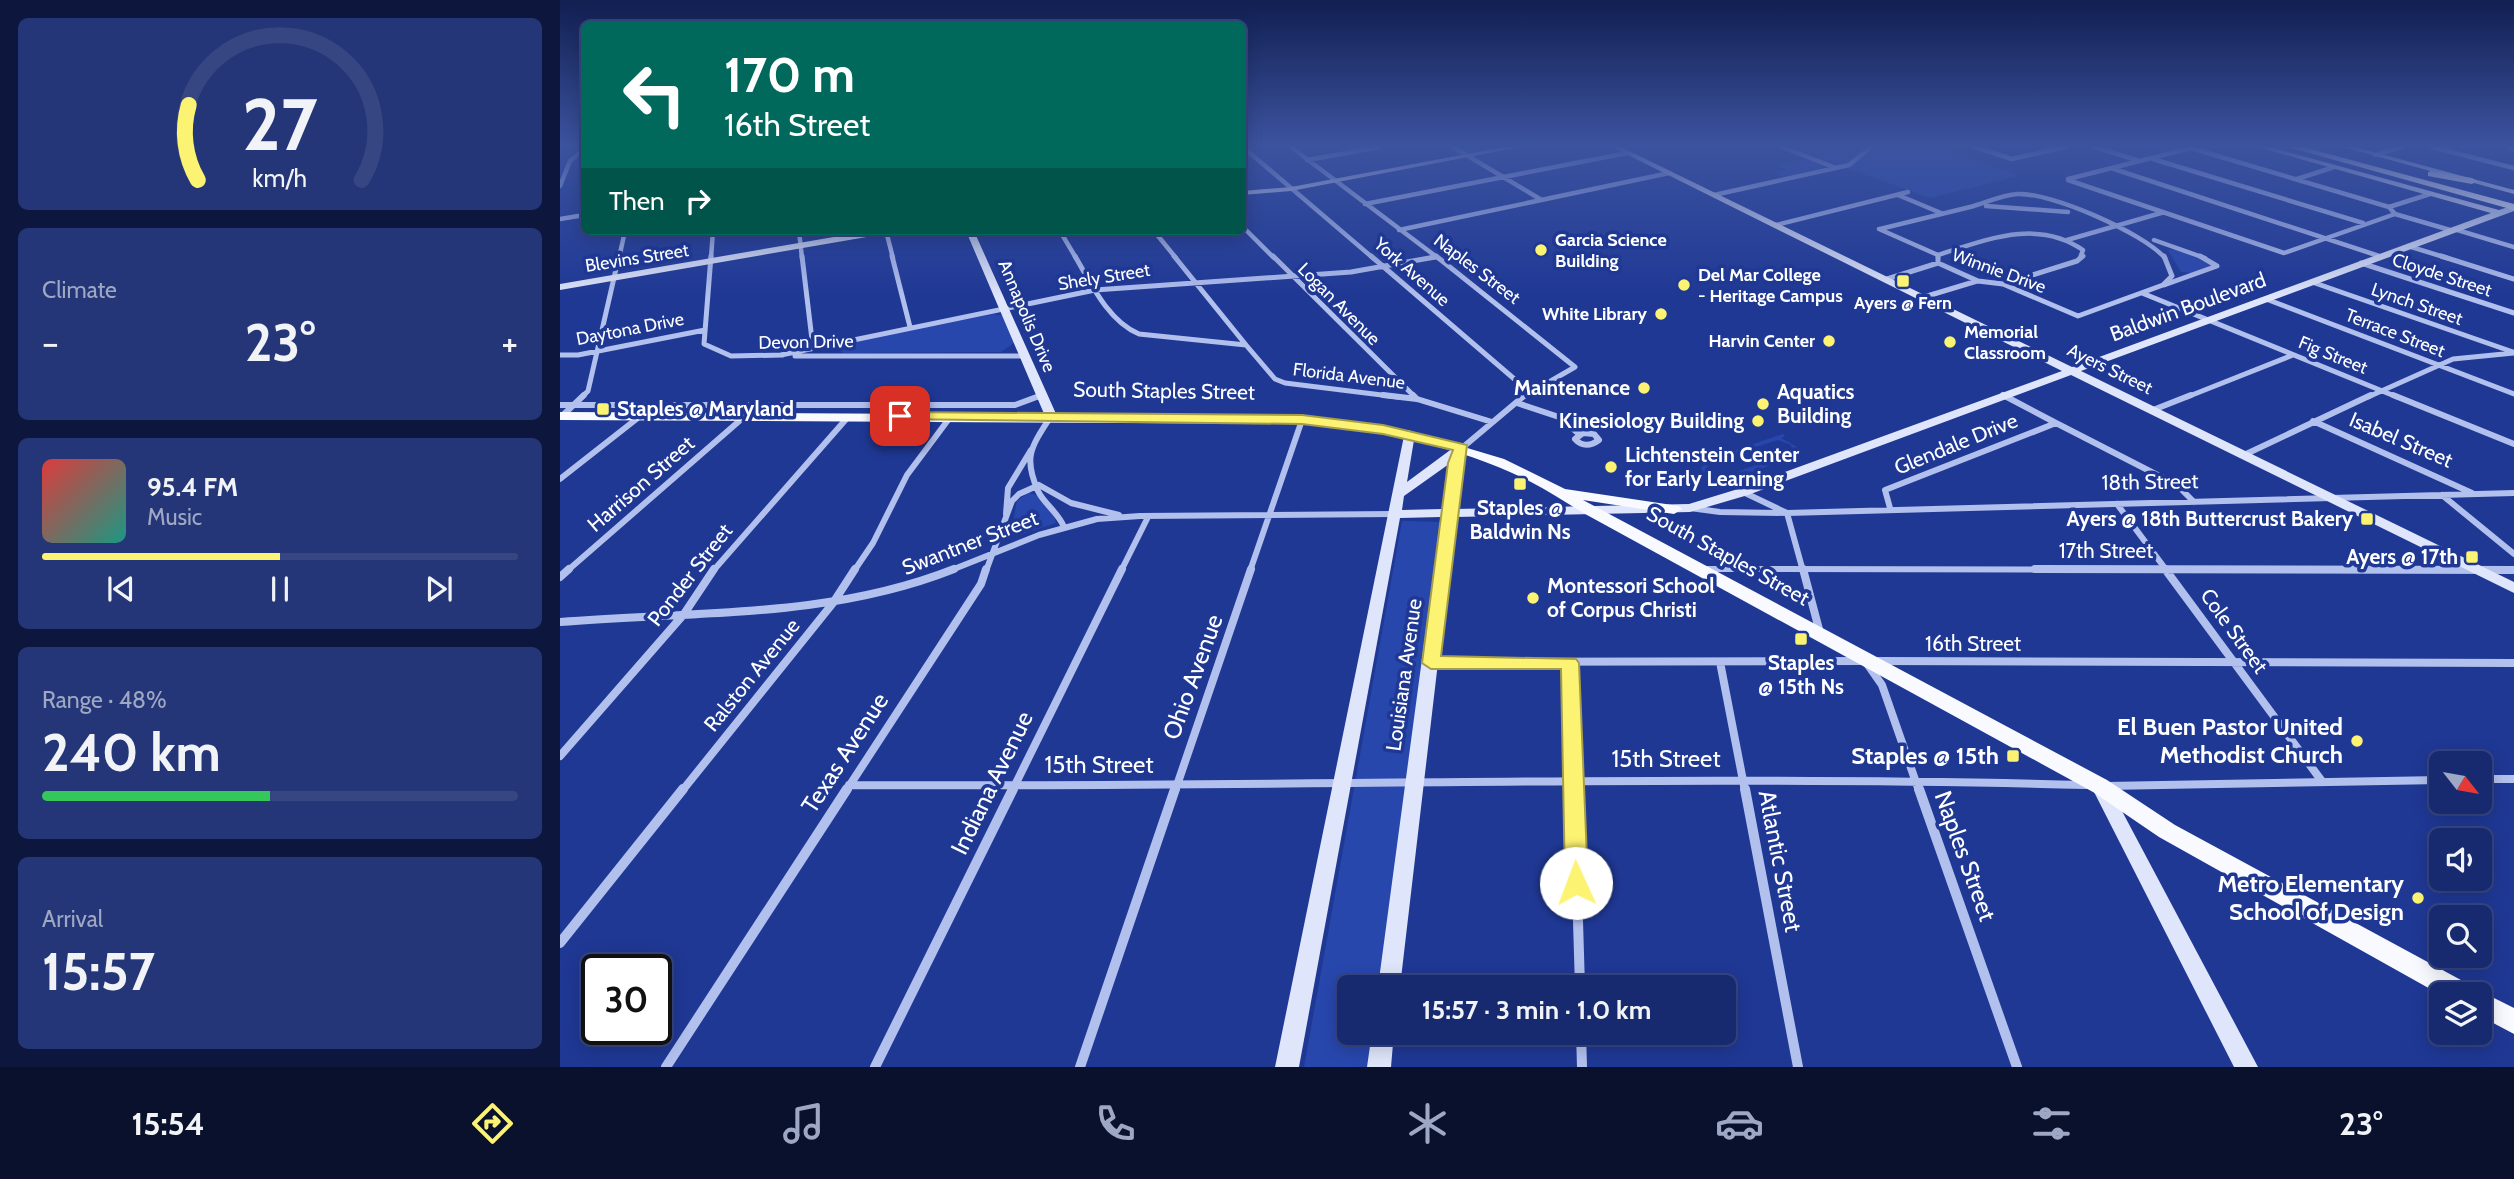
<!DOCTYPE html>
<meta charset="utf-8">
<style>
body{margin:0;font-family:Cabin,sans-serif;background:#243677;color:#f1f3f6;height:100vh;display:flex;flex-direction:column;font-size:26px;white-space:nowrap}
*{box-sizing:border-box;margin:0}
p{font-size:23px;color:#9ea7c3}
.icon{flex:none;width:38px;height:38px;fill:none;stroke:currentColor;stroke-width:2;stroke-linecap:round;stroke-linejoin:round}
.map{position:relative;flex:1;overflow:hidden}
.panel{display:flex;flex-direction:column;gap:18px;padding:18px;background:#0d173d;width:560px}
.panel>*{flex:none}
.guide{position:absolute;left:21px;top:21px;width:665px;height:214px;border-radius:10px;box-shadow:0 4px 18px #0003,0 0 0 2px #364682;background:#00695c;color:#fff;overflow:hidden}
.needle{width:46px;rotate:121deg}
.tools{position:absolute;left:1869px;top:751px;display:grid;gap:14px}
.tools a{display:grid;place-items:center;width:63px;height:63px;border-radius:10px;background:#172a6f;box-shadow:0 4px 18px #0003,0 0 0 2px #364682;font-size:35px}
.speed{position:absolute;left:21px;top:954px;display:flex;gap:14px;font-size:35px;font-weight:700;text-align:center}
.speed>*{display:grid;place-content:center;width:91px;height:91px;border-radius:50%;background:#172a6f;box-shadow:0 4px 18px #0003,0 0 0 2px #364682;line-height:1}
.speed .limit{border:4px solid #111;border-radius:10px;background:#fff;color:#111}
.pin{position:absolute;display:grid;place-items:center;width:60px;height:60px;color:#fff;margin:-30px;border-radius:14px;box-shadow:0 4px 10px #0006}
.me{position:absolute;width:77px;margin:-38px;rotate:358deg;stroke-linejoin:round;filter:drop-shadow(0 0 5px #0008)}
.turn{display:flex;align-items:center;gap:24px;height:147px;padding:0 28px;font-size:32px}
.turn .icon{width:91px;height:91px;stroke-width:2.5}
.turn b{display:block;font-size:49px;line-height:60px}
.then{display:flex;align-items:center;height:66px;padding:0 28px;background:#0003;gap:14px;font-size:26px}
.big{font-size:52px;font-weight:700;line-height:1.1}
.panel .card{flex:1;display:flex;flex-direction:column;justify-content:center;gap:10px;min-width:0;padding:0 24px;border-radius:10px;background:#243677}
.panel .dial{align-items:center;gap:0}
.dial svg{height:182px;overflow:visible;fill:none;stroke:#364682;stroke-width:7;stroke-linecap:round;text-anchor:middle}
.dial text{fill:#f1f3f6;stroke:none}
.song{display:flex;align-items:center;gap:21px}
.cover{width:84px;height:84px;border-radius:10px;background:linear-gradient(135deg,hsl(0 70% 55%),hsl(170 70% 35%))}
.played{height:7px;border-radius:4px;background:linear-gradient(90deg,#fcf372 50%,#364682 50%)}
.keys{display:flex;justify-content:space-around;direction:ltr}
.heat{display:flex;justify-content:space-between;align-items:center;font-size:38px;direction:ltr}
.charge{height:10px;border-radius:5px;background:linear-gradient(90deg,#34c759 48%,#364682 0)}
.trip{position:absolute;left:777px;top:975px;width:399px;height:70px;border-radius:10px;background:#172a6f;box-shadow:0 4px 18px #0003,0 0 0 2px #364682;font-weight:700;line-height:70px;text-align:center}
.dock{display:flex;height:112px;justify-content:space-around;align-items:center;background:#09112c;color:#9ea7c3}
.dock .icon{width:49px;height:49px}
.dock .on{color:#fcf372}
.dock b{font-size:32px;color:#f1f3f6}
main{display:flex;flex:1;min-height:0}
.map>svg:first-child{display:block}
.green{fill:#2847ad;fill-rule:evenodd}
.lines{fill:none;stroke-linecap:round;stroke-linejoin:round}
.street-far4{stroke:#b2c0ee;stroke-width:4.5}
.street-far3{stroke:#b2c0ee;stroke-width:5}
.street-far2{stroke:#b2c0ee;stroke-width:6}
.street-far1{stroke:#b2c0ee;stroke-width:8}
.street{stroke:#b2c0ee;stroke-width:10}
.secondary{fill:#dfe5fa;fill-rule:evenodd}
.primary{fill:#f9faff;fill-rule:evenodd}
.highway{fill:#fff;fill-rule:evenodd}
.route{fill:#fcf372;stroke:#a49e4a;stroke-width:2}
.poi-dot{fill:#fcf372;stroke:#1f3894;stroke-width:2.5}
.labels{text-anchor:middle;stroke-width:7;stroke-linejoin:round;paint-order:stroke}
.far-poi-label{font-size:18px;font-weight:bold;fill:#fff;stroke:#1f3894;text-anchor:start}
.far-street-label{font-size:18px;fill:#fff;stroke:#1f3894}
.street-label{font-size:21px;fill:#fff;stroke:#1f3894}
.poi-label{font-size:21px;font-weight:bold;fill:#fff;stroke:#1f3894;text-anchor:end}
.near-street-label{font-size:24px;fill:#fff;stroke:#1f3894}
.near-poi-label{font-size:24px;font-weight:bold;fill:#fff;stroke:#1f3894;text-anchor:end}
</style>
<main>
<section class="panel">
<div class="card dial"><svg viewBox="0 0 100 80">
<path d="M14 69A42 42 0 1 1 86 69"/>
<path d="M14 69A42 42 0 0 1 10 36" stroke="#fcf372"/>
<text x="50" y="56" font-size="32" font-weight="700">27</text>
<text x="50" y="72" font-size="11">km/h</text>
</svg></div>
<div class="card"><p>Climate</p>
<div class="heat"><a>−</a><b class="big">23°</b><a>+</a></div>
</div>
<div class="card">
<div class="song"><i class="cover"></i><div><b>95.4 FM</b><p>Music</p></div></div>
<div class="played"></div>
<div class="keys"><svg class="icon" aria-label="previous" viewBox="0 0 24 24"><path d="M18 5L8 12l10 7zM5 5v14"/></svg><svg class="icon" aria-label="pause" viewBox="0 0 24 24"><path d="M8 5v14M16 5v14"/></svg><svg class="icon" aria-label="next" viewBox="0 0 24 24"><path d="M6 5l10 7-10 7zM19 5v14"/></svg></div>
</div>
<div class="card"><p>Range · 48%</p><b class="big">240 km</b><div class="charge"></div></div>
<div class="card"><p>Arrival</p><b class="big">15:57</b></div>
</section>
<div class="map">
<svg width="1954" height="1067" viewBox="0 0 1954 1067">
<rect width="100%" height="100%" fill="#1f3894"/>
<path class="green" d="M1229,147H1378L1459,176L1370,198Z
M1248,159L1268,166L1224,177L1213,172L1226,169L1218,166Z
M1608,250C1620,248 1643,255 1652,265L1632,273L1621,272Z
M434,314L445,316L454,343L441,352L284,353L276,349L287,342Z
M1223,434L1225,436L1221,438L1237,447L1234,455C1212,464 1159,492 1141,469L1146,460ZM1218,440L1231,445L1233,452L1165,476L1154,475L1146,469L1151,461Z
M468,493C482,494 493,510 496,523L456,536L451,531L457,501Z
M842,521L880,522L821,987H789V1032L816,1033L811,1067H744Z"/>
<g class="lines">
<path class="street-far4" d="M683,147L813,258
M731,147L878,258
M893,147L980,199
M1222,147L1276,168
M1415,147L1452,159L1505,147
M1534,147L1580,161
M1872,147L1954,168
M1948,147L1954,149
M1815,155L1841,147
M1593,159L1803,223
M747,160L820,147
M1554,169L1819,256
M1508,179L1631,148L1829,207
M1737,179L1774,167
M1508,180L1724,253L1835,214L1829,207L1870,194
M0,186L10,161L24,149
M1154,195L1289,165L1311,147
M1338,195L1381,213
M805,204L1067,153
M1426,206L1508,212
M1410,207C1425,203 1442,195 1457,194C1491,192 1583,233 1605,258
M1835,214L1890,230
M0,219L24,215
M1216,225L1348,192
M682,226L714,258
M1319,229L1378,255V258
M1320,229L1414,206
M1894,229L1954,247
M839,230L1109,173
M239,231L242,258
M326,231L333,258
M500,231L516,258
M594,231L616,258
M1507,240L1601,213
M1594,240L1645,258
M1848,246L1887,258
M1378,255C1426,240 1477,218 1523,250L1520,258
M59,258L65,231
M151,258L153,231
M870,258L875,257"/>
<path class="street-far3" d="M151,256L144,344L171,356L223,355
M242,256L253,348
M332,256L350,327
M515,256C531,284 549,322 579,334L686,345L715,379L725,383L838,397
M614,256L686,345
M713,256L855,397
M811,256L959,383L972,389
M876,256L1015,367L963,397
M1378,256V263L1418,281L1443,284L1518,316L1603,285L1612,276L1604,256
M1881,256L1954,279
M1801,263L1954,313
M1327,279L1378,263
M1752,282L1953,352
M1444,284L1517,261L1523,256
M1604,285L1657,266L1640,256
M1582,293L1837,397
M1364,297L1417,281
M1706,299L1954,394
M0,355H18L145,330
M221,355L535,290L791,272L875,257
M235,356H465
M1443,395L1446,397
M22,397L28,391L59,256
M478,397L482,395
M1627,397L1733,355
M1808,397L1893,359L1954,353"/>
<path class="street-far2" d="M823,395L857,399L932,422
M853,395L857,399
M1833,395L1954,444
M957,403L999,417L1019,434
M0,405H455L482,395
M1593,410L1631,395
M2,416L24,395
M491,416C471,447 463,457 478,491C484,504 498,512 504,527
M1753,421L1912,493
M1496,423L1617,485L1634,502
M1023,433L1034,434L1039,440C1031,446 1022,447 1015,439Z
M902,448L965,395
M1684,455L1811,395
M0,479L79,417
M479,485L511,503L559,515
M1183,492L1227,513L1954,493
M1882,495L1954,554
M1557,504L1607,571
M1130,508L1160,512L1227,513L1243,571
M1330,508L1325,490L1496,423L1443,395
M446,514L448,488L471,450
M1146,569L1954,570
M7,571L185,416
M153,571L288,417
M294,571L313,543L347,475L391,416
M389,571L479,535L537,519L580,516L834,514
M426,571L452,501L459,494L479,485
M561,571L588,517
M690,571L742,420"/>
<path class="street-far1" d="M1243,569L1260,633
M1475,569L1954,570
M1605,569L1761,780
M0,577L9,569
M0,622C133,611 268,619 394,569
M1318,661L1954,663
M871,662L1302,661
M1160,662L1185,791
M1010,663L1014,791
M1308,665L1322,685L1359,791
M0,756L124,614L154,569
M1920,779H1954
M289,785C702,788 1114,774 1527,785
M1546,786L1881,780
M122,791L273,603L295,569
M286,791L421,584L426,569
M452,791L562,569
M615,791L691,569"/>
<path class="street" d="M1014,789L1020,987
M1185,789L1238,1067
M1359,789L1457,1067
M0,943L123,789
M1021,1032L1022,1067
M106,1067L287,789
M315,1067L453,789
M520,1067L615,789"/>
<path class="secondary" d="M944,147H960L731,191L682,195V191L731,187Z
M1052,147H1061L1512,367L1931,213L1698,147H1710L1939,210L1954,205V211L1521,371L1954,582V593L1511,375L1188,495L1130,512L895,517L840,987H818L881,517L840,518L739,1067H715L845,431L849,430L855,434L847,482L897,445L902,444L908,448L901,463L896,509L1129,504L1178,489L1502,371ZM889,464L882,509L842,510L844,496Z
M1783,147H1795L1954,190V194Z
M309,231H328L324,234L0,290V284Z
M406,231H414L497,416L495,419H487L485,416Z
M1540,779L1546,781L1698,1067H1674L1531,786L1534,781Z
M812,1032H834L831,1067H807Z"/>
<path class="primary" d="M0,412L742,416L800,422L857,433L944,459L1005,489L1119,506L1122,509L1114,514L1023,500L1547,780L1615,825L1912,986L1915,993L1920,991L1954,1008V1034L1920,1016V994L1881,995L1599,837L1533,792L1027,515C1008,504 990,492 971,482C900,446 821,431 742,424L0,420Z"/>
<path class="highway" d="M1728,147H1743L1954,204V210Z
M1871,171L1912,178L1917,181L1912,184L1868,176V172Z"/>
</g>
<linearGradient id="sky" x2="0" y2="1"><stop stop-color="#111f51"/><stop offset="0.49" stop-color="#3c539f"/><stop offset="1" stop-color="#3c539f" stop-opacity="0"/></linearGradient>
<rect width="1954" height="297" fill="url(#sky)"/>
<path class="route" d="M340,412L742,415L823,425L907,445L881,656L1016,659L1019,663L1028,883L1024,890L1016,893L1008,890L1005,883L1001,669H871L862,663L888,463L893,450L823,434L742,424L335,419V413Z"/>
<g class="poi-dot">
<circle cx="981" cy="250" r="7"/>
<rect x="1336" y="274" width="14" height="14" rx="3.5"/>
<circle cx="1124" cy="285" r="7"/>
<circle cx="1101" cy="314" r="7"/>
<circle cx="1269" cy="341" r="7"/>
<circle cx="1390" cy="342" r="7"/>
<circle cx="1084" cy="388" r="7"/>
<circle cx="1203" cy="404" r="7"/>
<rect x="36" y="402" width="14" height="14" rx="3.5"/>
<circle cx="1198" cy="421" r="7"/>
<circle cx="1051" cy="467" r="7"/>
<rect x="953" y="477" width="14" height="14" rx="3.5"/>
<rect x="1800" y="512" width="14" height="14" rx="3.5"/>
<rect x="1905" y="550" width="14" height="14" rx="3.5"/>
<circle cx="973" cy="598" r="7"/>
<rect x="1234" y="632" width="14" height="14" rx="3.5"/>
<circle cx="1797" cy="741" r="7"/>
<rect x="1446" y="749" width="14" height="14" rx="3.5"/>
<circle cx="1858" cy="898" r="7"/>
</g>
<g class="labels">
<g class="far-poi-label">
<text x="995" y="246">Garcia Science<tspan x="995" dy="21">Building</tspan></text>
<text x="1138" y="281">Del Mar College<tspan x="1138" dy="21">- Heritage Campus</tspan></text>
<text x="1343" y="309" text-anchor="middle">Ayers @ Fern</text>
<text x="1087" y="320" text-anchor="end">White Library</text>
<text x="1404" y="338">Memorial<tspan x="1404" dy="21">Classroom</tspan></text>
<text x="1255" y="347" text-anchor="end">Harvin Center</text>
</g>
<g class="far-street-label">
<text transform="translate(77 258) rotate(-9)" y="6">Blevins Street</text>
<text transform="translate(917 269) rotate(37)" y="6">Naples Street</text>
<text transform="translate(1439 271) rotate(20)" y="6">Winnie Drive</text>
<text transform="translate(852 272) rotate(41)" y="6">York Avenue</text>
<text transform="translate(1882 275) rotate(18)" y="6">Cloyde Street</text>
<text transform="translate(544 277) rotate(-9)" y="6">Shely Street</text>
<text transform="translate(779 304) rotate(45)" y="6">Logan Avenue</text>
<text transform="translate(1857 304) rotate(19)" y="6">Lynch Street</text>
<text transform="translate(467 316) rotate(67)" y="6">Annapolis Drive</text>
<text transform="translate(70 329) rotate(-11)" y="6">Daytona Drive</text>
<text transform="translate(1835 333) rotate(21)" y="6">Terrace Street</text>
<text transform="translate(246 342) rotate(-1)" y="6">Devon Drive</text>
<text transform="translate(1773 355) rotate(22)" y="6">Fig Street</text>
<text transform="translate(1550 369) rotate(26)" y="6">Ayers Street</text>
<text transform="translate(789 376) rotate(7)" y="6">Florida Avenue</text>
</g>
<g class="street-label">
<text transform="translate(1628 307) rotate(-20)" y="7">Baldwin Boulevard</text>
<text transform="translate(604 391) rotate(1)" y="7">South Staples Street</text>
<text transform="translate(1841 440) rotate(23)" y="7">Isabel Street</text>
<text transform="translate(1396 444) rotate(-22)" y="7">Glendale Drive</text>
<text transform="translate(1590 482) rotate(-1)" y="7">18th Street</text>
<text transform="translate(81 484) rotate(-41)" y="7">Harrison Street</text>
<text transform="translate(410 543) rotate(-21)" y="7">Swantner Street</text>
<text x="1546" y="558">17th Street</text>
<text transform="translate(1168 556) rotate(29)" y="7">South Staples Street</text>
<text transform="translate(130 575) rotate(-52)" y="7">Ponder Street</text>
<text transform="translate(1674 631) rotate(54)" y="7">Cole Street</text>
<text x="1413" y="651">16th Street</text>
<text transform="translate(192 675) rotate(-51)" y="7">Ralston Avenue</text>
<text transform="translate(844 675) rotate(-82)" y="7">Louisiana Avenue</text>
</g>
<g class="poi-label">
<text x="1070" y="395">Maintenance</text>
<text x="1217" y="399" text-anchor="start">Aquatics<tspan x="1217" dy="24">Building</tspan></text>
<text x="57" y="416" text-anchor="start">Staples @ Maryland</text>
<text x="1184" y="428">Kinesiology Building</text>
<text x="1065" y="462" text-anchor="start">Lichtenstein Center<tspan x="1065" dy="24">for Early Learning</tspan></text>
<text x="960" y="515" text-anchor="middle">Staples @<tspan x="960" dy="24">Baldwin Ns</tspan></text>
<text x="1793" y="526">Ayers @ 18th Buttercrust Bakery</text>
<text x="1898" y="564">Ayers @ 17th</text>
<text x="987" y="593" text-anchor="start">Montessori School<tspan x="987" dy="24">of Corpus Christi</tspan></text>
<text x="1241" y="670" text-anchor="middle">Staples<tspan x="1241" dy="24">@ 15th Ns</tspan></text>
</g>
<g class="near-street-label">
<text transform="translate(633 677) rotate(-70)" y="8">Ohio Avenue</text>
<text transform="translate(285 753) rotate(-57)" y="8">Texas Avenue</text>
<text x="1106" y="767">15th Street</text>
<text x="539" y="773">15th Street</text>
<text transform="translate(432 783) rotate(-64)" y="8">Indiana Avenue</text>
<text transform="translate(1405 856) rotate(70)" y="8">Naples Street</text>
<text transform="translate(1220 861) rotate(79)" y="8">Atlantic Street</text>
</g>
<g class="near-poi-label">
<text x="1783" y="735">El Buen Pastor United<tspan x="1783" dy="28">Methodist Church</tspan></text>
<text x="1439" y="764">Staples @ 15th</text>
<text x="1844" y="892">Metro Elementary<tspan x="1844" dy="28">School of Design</tspan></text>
</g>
</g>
</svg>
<div class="tools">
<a><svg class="needle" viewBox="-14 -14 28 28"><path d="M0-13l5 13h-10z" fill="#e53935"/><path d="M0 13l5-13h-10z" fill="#9ea7c3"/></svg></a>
<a><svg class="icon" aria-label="sound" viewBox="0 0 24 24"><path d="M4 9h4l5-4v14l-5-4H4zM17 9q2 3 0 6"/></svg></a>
<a><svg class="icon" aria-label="search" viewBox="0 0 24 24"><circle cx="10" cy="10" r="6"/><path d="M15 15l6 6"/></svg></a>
<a><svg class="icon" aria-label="layers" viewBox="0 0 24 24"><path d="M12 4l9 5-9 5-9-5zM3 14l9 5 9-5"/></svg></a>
</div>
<div class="speed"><div class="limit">30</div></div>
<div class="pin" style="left:340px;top:416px;background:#d93025"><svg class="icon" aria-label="arrive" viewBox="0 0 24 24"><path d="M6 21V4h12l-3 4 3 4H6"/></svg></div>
<svg class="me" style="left:1016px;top:883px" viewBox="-20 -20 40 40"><circle r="19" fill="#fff"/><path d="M0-13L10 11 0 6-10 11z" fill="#fcf372"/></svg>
<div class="trip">15:57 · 3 min · 1.0 km</div>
<div class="guide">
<div class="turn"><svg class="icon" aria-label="left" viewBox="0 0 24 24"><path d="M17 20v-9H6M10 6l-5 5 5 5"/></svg><div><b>170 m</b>16th Street</div></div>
<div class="then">Then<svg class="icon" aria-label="right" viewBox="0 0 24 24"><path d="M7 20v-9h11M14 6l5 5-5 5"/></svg></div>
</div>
</div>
</main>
<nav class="dock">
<b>15:54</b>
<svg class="icon on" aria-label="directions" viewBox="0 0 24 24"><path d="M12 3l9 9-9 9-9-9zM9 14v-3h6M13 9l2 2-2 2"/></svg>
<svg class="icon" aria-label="music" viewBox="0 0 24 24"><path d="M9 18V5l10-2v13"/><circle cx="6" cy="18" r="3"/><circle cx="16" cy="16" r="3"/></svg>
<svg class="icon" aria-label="phone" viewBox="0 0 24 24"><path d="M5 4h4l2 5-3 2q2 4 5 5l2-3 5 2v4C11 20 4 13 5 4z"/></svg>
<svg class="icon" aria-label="climate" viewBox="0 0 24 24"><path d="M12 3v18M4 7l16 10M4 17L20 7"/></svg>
<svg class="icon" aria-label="car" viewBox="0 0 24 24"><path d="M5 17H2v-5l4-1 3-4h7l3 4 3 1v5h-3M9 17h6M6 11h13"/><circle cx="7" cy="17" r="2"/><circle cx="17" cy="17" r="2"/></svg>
<svg class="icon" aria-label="filters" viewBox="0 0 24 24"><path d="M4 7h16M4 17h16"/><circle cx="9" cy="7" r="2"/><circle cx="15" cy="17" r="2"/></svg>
<b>23°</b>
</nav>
